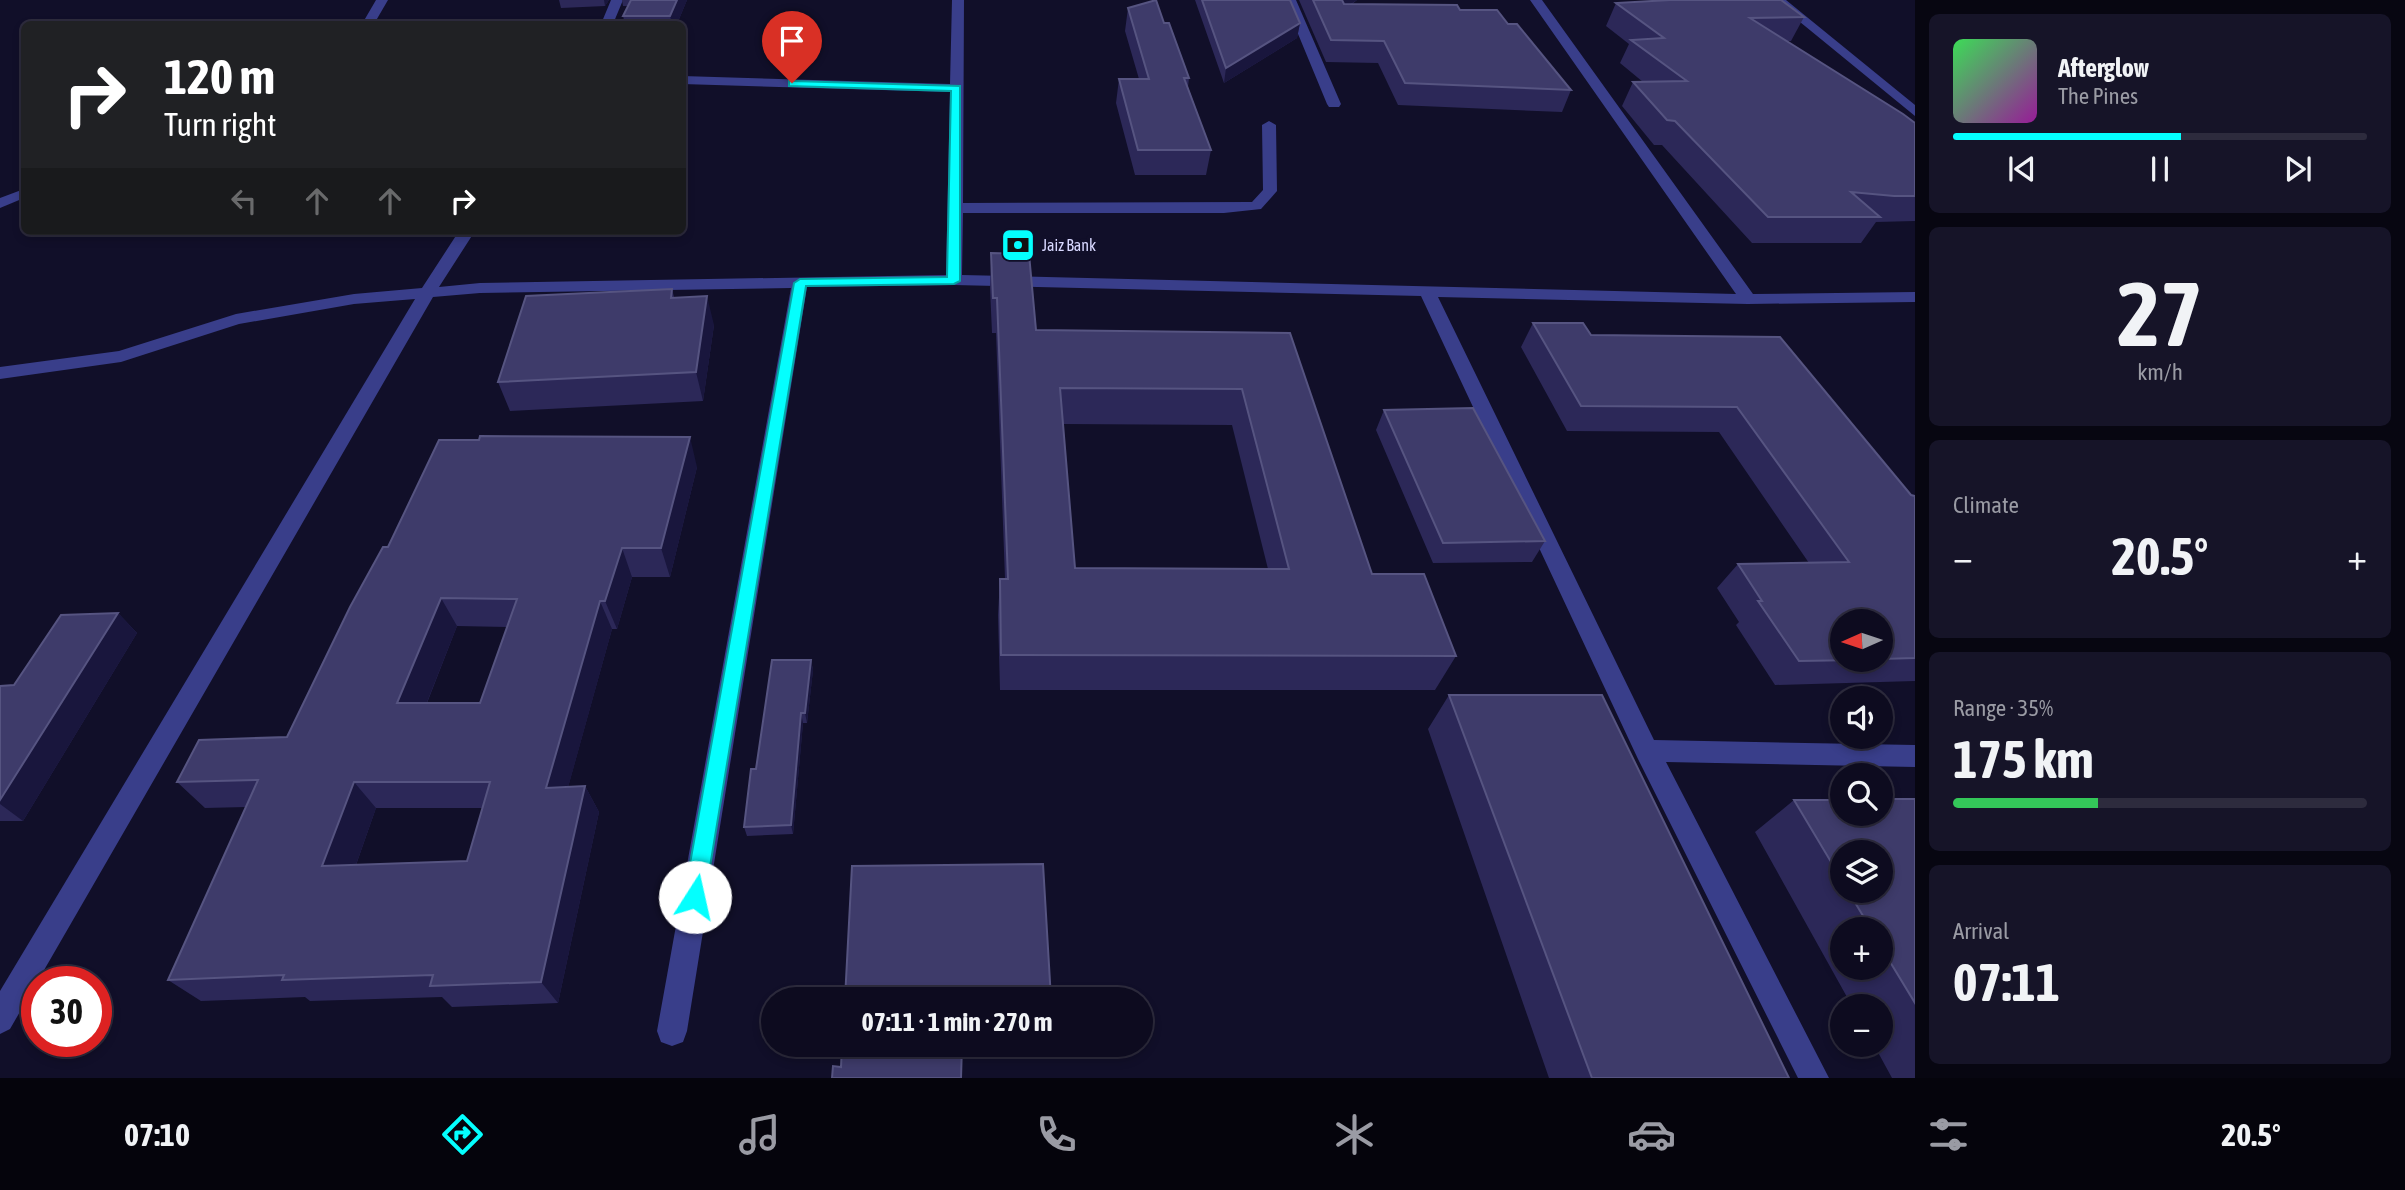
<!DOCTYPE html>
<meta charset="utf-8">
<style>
body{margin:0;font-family:"Asap Condensed",sans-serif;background:#161428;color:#f1f3f6;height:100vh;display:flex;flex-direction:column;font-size:26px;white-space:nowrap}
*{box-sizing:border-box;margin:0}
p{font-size:23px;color:#9a9ba4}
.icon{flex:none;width:38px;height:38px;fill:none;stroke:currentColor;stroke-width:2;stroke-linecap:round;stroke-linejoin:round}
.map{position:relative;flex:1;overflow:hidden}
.sheet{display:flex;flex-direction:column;gap:14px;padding:14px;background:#070611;width:490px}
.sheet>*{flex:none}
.guide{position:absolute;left:21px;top:21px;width:665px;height:214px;border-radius:10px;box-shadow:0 4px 10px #0003,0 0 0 2px #2d2b3d;background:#202124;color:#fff;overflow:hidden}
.needle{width:46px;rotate:267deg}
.buttons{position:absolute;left:1830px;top:609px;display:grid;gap:14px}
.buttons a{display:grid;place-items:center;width:63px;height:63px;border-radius:50%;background:#0d0b1f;box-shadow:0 4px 10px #0003,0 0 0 2px #2d2b3d;font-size:35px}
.speed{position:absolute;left:21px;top:966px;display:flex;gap:14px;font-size:35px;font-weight:700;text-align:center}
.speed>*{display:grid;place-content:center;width:91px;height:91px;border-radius:50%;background:#0d0b1f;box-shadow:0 4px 10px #0003,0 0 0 2px #2d2b3d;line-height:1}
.speed .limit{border:10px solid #d22;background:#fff;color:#111}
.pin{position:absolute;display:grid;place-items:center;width:60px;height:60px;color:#fff;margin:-72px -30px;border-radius:50% 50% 50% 0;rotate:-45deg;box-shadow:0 0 7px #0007}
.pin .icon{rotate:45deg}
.me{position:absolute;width:77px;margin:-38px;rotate:10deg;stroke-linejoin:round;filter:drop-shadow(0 0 5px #0008)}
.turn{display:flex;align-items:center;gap:24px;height:147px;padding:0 28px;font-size:32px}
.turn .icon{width:91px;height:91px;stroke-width:2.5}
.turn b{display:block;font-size:49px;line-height:60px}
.lanes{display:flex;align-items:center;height:66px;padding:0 28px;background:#0003;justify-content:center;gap:35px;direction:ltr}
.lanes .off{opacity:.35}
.big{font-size:52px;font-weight:700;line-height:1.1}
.sheet .card{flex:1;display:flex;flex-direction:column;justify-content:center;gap:10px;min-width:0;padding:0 24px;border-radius:10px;background:#161428}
.sheet .dial{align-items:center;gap:0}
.dial b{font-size:91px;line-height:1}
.song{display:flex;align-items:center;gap:21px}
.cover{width:84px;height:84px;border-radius:10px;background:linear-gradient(135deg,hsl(130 70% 55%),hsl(300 70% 35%))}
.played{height:7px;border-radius:4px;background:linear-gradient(90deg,#04fffe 55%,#2d2b3d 55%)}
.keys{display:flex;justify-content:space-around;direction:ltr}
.heat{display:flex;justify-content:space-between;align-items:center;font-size:38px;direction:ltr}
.charge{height:10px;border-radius:5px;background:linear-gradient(90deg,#34c759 35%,#2d2b3d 0)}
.trip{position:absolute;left:761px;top:987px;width:392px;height:70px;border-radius:35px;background:#0d0b1f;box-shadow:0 4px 10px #0003,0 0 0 2px #2d2b3d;font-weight:700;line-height:70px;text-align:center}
.tabs{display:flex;height:112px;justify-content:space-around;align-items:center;background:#05040c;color:#9a9ba4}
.tabs .icon{width:49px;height:49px}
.tabs .on{color:#04fffe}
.tabs b{font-size:32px;color:#f1f3f6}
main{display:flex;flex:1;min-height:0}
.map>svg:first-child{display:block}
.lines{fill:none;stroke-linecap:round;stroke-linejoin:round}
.minor{fill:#393e8a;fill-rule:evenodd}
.wall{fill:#2c2858;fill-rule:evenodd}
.shaded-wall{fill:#19163d}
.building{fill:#3e3b6a;stroke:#565481;stroke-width:2;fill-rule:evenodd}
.route{fill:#04fffe;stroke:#03a6a5;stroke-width:2}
.labels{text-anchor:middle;stroke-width:7;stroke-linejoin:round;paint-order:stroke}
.far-poi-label{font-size:16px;fill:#d8d8ff;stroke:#110f29;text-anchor:start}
</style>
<main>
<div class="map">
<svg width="1915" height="1078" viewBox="0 0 1915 1078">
<rect width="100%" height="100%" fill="#110f29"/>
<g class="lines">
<path class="minor" d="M376,0H388L374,24H362Z
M611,0H623L613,24H601Z
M952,0H964L963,203L1252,202L1263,190L1262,125L1269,121L1276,125L1277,191L1261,209L1224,213H963L962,275L1736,294L1530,0H1542L1753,294L1915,292V302L1748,304L1438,297L1654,740L1915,745V767L1666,762L1829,1078H1798L1638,759L1421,296L954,285L807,287L687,1031L683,1042L672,1046L661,1042L657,1031L791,288L480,293L433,297L10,1029L0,1034V991L415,299L354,304L239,324L121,362L0,379V367L119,351L236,314L354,294L422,288L459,231H475L439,287L480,283L946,275L950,92L682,84V76L950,84Z
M1284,0H1296L1341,104L1339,107H1329L1327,104Z
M1773,0H1786L1915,105V116Z
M24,189V198L0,208V198Z"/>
</g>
<path class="wall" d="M559,0H609L605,6L561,8Z
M622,0H687L677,24H625L623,16L628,6H623Z
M1195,0H1290L1300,23L1297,38L1224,83Z
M1299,0H1357L1352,4L1460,10L1508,24L1571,90L1562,112L1398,105L1378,63L1326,62Z
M1616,3L1804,17L1791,41H1787L1915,123V221L1876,222L1861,243H1752L1662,145H1654L1622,106L1633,82H1643L1620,63L1629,44L1606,26Z
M1128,8L1164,23L1189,78L1188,87L1211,150L1206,175H1135L1116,103L1119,79H1139L1125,31Z
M991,253L1036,330L1290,333L1372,574L1456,656L1435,690H1000L998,615L1000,579H1005L996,333H992L990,288ZM1063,424L1232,425L1268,569L1075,568Z
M672,289L674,297L714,325L703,401L510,411L498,382Z
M1533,323L1591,335L1780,337L1911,495L1915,496V681L1775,685L1736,625L1739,622L1717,588L1738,564L1809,563L1719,432L1567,431L1521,347ZM1881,621V660H1843Z
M1384,410L1545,541L1532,562L1433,563L1376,430Z
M697,467L670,577H632L617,629H612L568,787L585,786L599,812L558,1003L452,1007L442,997L310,1001L305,997L201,1001L168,980L246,807L205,808L177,782L287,737L388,547ZM457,626L507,627L480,703H427ZM376,808H483L467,861L356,865Z
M118,613L137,633L23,821H0V686L14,685Z
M811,660L813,670L807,723H803L793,834L747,836L744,827Z
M1449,695L1789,1078H1549L1428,729Z
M1915,799V1078H1892L1874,1045H1881V1006H1852L1755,832L1794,800ZM1843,852L1881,891H1843ZM1843,929H1881V968H1843Z"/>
<path class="shaded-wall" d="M604,0H609L605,6Z
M677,0H687L677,24H672L670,16Z
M1337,0H1357L1333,15Z
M1300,23L1297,38L1224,83L1226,68Z
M707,296L714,325L703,401L696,372Z
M690,437L697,467L670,577L661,548Z
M622,548L632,577L617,629L605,601Z
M441,598L457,626L416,730L397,703Z
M600,601L612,629L561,813L546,788Z
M118,613L137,633L23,821L0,804V800Z
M811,660L813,670L807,723L805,713Z
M801,713L803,723L793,834L791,825Z
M354,782L376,808L347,890L322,866Z
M585,786L599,812L558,1003L541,982Z"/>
<path class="building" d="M631,0H677L670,16H623Z
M1156,0L1164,23H1169L1189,78H1184L1211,150H1138L1119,79H1149L1128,8Z
M1202,0H1290L1300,23L1226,68Z
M1313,0H1342L1344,4L1457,5L1460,10H1497L1508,24H1517L1571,90L1405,83L1384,41L1331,40Z
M1670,0H1781L1804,17L1750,18L1903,114L1915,123V196H1894L1851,192L1880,217H1768L1675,121L1667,120L1633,82L1687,81L1631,40L1664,38L1616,3Z
M991,253L1029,254L1036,330L1290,333L1372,574H1424L1456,656L1001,655L1000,579H1008L997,298H993ZM1060,388L1242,389L1289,569L1075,568Z
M672,289L671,298L707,296L696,372L498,382L526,296Z
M1533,323H1583L1591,335L1780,337L1911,495L1915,496V658L1881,659V621H1843V660H1858L1799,661L1758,601H1762L1738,564L1849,562L1737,407L1581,406Z
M1473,408L1545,541L1443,543L1384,410Z
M480,436L690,437L661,548H622L605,601H600L546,788L585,786L541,982L430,986L433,975L282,980L284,975L168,980L258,780L177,782L199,740L287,737L350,607L383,547H388L439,440H479ZM441,598L517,599L480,703H397ZM354,782H490L467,861L322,866Z
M118,613L0,800V686L14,685L61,615Z
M772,660H811L805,713H801L791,825L744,827L751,769H756Z
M1449,695H1602L1789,1078H1592Z
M1881,799H1915V1003L1881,947V929H1871L1848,891H1881V852H1843V882L1794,800H1843V814H1881Z
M1043,864L1051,999H845L852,866Z
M842,1045H962L961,1078H832L833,1066L841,1067Z"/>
<path class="route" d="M792,81L960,86V281L954,284L806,286L705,897L702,905L695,908L687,905L684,897L794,283L800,279L947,277L951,91L789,86V81Z"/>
<defs>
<g id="bank-square" transform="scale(1.75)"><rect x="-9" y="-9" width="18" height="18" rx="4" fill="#04fffe" stroke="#110f29"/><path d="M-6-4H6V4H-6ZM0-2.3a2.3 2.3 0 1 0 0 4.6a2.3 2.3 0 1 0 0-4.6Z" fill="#111"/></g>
</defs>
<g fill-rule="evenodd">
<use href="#bank-square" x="1018" y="245"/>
</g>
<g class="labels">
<g class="far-poi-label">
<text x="1042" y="251">Jaiz Bank</text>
</g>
</g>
</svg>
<div class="buttons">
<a><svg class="needle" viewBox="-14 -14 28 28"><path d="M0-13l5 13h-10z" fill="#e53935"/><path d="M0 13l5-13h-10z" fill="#9a9ba4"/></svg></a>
<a><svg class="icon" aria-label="sound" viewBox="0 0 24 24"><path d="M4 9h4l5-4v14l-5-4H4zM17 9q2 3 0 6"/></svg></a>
<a><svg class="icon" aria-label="search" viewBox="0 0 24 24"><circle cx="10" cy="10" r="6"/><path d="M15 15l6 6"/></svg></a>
<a><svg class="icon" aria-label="layers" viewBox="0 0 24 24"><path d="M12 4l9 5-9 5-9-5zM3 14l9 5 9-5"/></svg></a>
<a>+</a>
<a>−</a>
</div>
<div class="speed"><div class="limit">30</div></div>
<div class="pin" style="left:792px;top:83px;background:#d93025"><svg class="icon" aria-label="arrive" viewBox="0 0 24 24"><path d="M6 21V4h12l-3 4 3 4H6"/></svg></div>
<svg class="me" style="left:695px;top:897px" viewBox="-20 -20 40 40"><circle r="19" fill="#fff"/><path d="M0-13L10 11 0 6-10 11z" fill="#04fffe"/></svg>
<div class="trip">07:11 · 1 min · 270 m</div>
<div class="guide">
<div class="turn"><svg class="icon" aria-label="right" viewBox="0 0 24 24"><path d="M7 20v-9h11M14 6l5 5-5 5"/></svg><div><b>120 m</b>Turn right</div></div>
<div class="lanes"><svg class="icon off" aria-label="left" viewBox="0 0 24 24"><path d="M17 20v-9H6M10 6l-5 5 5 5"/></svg><svg class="icon off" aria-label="ahead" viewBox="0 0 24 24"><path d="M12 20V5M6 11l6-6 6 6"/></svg><svg class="icon off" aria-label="ahead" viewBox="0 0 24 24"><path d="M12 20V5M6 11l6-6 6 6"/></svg><svg class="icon" aria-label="right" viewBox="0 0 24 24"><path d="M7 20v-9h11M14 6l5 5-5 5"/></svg></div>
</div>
</div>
<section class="sheet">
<div class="card">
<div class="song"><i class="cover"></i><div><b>Afterglow</b><p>The Pines</p></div></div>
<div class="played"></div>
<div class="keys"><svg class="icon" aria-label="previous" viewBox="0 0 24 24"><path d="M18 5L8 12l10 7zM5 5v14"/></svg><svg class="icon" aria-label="pause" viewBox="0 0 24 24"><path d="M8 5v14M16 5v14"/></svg><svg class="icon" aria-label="next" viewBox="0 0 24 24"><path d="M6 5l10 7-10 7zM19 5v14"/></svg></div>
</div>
<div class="card dial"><b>27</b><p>km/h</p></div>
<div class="card"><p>Climate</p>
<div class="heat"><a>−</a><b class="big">20.5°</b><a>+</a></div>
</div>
<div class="card"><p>Range · 35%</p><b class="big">175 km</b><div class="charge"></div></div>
<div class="card"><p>Arrival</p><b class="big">07:11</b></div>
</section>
</main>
<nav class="tabs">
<b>07:10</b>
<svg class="icon on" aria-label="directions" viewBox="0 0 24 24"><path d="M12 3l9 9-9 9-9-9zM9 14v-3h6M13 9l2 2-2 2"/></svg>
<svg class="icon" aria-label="music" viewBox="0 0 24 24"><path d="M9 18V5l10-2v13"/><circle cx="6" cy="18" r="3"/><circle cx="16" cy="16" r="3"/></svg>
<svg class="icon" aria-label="phone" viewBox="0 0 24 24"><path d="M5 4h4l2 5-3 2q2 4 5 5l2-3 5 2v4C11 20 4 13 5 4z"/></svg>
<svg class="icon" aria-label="climate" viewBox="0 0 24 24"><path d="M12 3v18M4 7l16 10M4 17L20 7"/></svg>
<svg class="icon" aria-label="car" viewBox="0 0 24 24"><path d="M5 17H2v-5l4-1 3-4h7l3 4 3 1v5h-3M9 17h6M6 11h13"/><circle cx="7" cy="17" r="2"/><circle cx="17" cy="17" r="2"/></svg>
<svg class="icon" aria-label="filters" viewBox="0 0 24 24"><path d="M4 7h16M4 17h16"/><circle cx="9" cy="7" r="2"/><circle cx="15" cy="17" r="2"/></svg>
<b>20.5°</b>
</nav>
